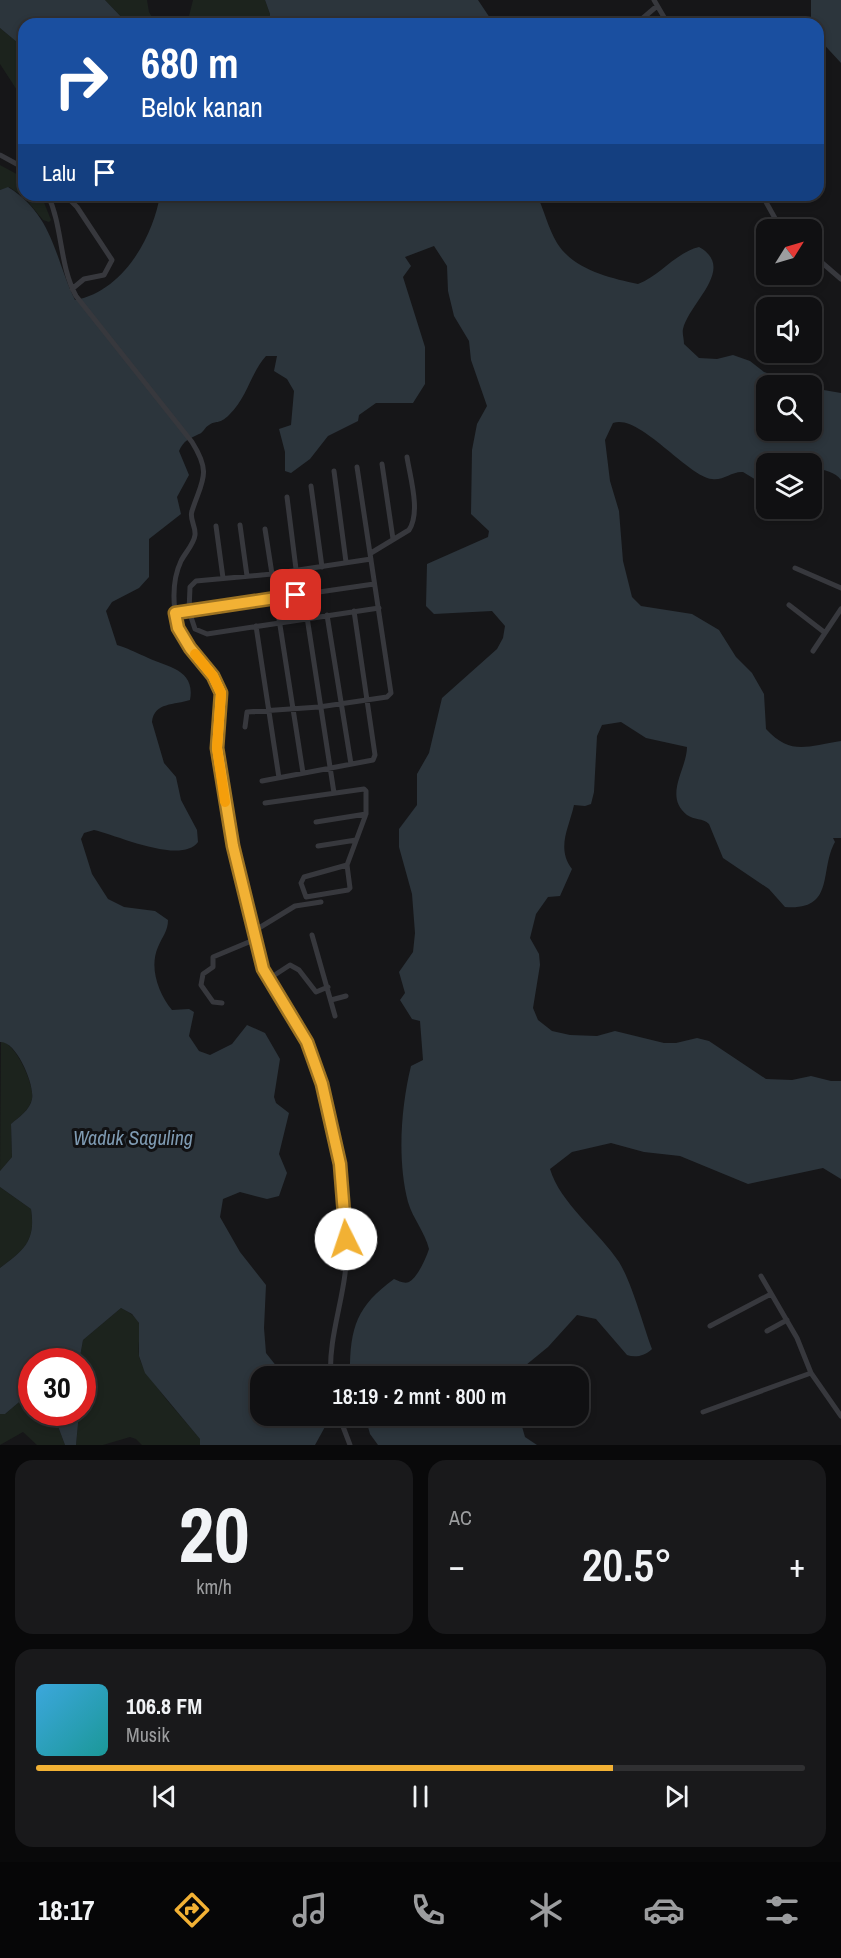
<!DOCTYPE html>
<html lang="id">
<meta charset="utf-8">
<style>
body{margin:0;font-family:"Archivo Narrow",sans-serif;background:#19191b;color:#f1f3f6;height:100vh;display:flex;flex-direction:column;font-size:22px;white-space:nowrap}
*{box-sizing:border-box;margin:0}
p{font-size:20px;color:#9c9d9f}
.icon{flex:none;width:33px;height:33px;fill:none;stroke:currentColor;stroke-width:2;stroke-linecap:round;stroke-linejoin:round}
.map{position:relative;height:1445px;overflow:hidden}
.panel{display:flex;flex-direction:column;gap:15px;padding:15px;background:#09090a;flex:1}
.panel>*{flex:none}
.banner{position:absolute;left:18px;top:18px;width:806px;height:183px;border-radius:18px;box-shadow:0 3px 9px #0003,0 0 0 2px #303032;background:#1a4fa0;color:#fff;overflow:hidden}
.needle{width:39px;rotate:53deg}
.controls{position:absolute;left:756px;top:219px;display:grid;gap:12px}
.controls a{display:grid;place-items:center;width:66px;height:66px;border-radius:12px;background:#101012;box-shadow:0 3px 9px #0003,0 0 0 2px #303032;font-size:30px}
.speed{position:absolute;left:18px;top:1348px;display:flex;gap:12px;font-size:30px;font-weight:700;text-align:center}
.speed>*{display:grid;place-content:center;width:78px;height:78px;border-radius:50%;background:#101012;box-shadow:0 3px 9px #0003,0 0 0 2px #303032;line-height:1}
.speed .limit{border:9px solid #d22;background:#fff;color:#111}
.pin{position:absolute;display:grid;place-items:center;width:51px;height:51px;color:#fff;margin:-26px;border-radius:12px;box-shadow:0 3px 9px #0006}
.me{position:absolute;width:66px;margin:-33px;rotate:356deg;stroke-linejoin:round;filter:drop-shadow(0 0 4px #0008)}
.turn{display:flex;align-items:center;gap:21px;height:126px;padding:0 24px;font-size:27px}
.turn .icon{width:78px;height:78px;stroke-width:2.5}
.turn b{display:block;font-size:42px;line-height:51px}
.then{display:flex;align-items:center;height:57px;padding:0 24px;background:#0003;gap:12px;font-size:22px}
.big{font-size:45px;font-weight:600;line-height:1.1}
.panel .widget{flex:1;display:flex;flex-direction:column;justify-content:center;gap:9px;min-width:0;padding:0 21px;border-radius:18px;background:#19191b}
.panel .dial{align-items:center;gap:0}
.dial b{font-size:78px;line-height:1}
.song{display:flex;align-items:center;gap:18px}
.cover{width:72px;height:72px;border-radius:9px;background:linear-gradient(135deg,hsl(200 70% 55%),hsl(180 70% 35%))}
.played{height:6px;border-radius:3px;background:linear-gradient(90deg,#f2b134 75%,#303032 75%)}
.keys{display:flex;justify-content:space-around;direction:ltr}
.heat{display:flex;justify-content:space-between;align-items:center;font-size:33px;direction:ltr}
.panel .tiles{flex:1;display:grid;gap:15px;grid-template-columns:1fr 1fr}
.widget:last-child{grid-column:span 2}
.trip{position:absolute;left:250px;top:1366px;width:339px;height:60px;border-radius:18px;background:#101012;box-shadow:0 3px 9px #0003,0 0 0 2px #303032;font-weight:600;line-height:60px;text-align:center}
.dock{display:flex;height:96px;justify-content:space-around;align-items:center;background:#060607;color:#9c9d9f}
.dock .icon{width:42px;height:42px}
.dock .current{color:#f2b134}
.dock b{font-size:27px;color:#f1f3f6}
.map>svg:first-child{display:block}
.green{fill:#1c231d}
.water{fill:#2c353c}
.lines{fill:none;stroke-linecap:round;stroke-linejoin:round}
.street{stroke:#37383d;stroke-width:5}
.route-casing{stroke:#9d7322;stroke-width:15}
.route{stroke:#f2b134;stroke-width:10}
.slow{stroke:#f59e0b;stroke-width:10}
.labels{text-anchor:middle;stroke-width:6;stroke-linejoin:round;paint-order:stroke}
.water-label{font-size:20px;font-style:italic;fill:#7f9bb3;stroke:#111113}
</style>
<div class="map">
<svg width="841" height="1445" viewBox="0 0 841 1445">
<rect width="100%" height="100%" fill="#161618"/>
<path class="green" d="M105,0H147L149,12L156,24H128Z
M193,0H265L270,14L269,24H187Z
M0,28L24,48V101L0,64Z
M0,165L24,178V195H41L51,220L49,222L43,220L24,197L9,187L0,190Z
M1,1041C16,1043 35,1086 32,1099C29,1111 19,1117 11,1124L12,1157L0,1171Z
M0,1187L31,1209C36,1241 24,1250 0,1268Z
M121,1308C151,1323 136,1332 139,1356C142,1375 186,1421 200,1439V1445H142L136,1439L130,1437L103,1445H76L79,1413H82V1362H79L83,1340Z
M31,1392L32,1413H53L65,1445H37L23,1432L0,1445V1414H5Z"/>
<path class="water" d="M0,0H105L128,24H24V48L0,28Z
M265,0H478L494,24H269L270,14Z
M811,0H841V63L818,38V24H811Z
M8,187C54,216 54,257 75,300C122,292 153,238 160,195H537C544,210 548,228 557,243C573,269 609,278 638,284C661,275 675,253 699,247C737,268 689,303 683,329C682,333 684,339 684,344L699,358L717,359L733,355L750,361L764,372L802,385L766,386V430H812V388L841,393V480C835,472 821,468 812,469V464H766V486L743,472C732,471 723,481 712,479C687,476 639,413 613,423L605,440L610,481L619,511L623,561L632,597L641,606L692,614L719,630L736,657L752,673L764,694L766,729C791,756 807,746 841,741V838H833L835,842C819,870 836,911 785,907L769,889L723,858L709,824C703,818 694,820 687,815C663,796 687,769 687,747L646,738L621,722L602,725L597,736L594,792L591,804L585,806L574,805C569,828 556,848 572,869L560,896L548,897L536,914L530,938L539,954L540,965L533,1008L538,1020L552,1031L570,1035L597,1036L615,1031L664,1043H676L697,1038L709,1041L766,1079L792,1080L811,1076L831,1081H841V1179L823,1168L748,1184L680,1156L644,1152L611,1143L572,1152L550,1169C560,1203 599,1232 619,1262C632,1283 643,1325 652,1349C645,1356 635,1358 627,1355L596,1319L577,1315L548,1347L526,1365L522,1377H351L350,1372C350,1327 357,1306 394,1279C399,1281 404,1284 409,1282C418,1277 426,1258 429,1249C425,1232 413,1219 408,1202C397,1160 401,1107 411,1066L423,1060L420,1021L412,1019L400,1000L405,993L399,972L413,952L415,933L412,894L399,847V829L417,805V774L429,753L442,698L497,649L503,638L505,626L492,611L434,614L426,606L427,564L488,537L489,531L471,514L472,450L477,424L487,406L471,360L469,341L454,316L448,291L447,266L434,246L405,257L411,266L403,277L425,347V384L413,403H376L359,415L358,421L328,436L310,459L291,473L285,471V452L279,429L291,425L294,391L287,379L274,371L277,356H266C250,374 247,398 229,415C219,425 216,420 209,425C205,427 203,433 199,434C189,439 184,440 179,451L189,475L177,497L181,514L149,539V577L139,588L112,602L106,611L117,645C128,648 134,652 144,656C165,667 196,668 190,700C175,705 154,702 152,722L164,763L176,777L181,800L197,830L198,842C181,865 117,835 94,830L84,833L81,839L92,874L108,899L124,907L155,911L168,920C168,931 162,937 158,947C149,967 158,993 172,1010L189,1009L194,1012L189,1036L199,1051L210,1055L232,1044L247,1025L265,1033L280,1059L274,1097L276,1103L289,1113L279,1154L287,1173L279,1196L267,1199L240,1192L223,1199L220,1217L240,1252L266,1285L264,1328L266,1353L285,1377H261V1416H322L326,1425L315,1445H200V1439L145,1373L139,1356V1323L132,1314L121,1308L83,1340L79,1362H32L31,1392L5,1414H0V1268C24,1250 36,1241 31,1209L0,1187V1171L12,1157L11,1124C19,1117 30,1110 32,1099C35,1085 16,1040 0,1042V190Z
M53,1413H79L76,1445H65Z
M365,1416H519L525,1437L537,1445H378L370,1434Z"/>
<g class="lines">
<path class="street" d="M654,0L668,24
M636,24L657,6
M0,155L24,168
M48,195C63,228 59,264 76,296L192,442C212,474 202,480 192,511C189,519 196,526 195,535C194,544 185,553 181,561C172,580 173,604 177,624C184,650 213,664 220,689C225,707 215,740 219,763C229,831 244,899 262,966C270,995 294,1016 307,1042C325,1080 334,1125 341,1166C346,1201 349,1239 345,1274C341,1307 328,1344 331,1377
M65,195L77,207L112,260L104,275L84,279L72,289
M762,195L776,220L786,230
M812,254L841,279
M812,268L818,261
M807,274L808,280
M382,464L393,539
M334,471L346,562
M311,486L322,567
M287,497L296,569
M240,525L247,576
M216,526L223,578
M265,529L303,773
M371,553L409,530C421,512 410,477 407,457
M371,559L272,574L196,581L190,587L189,611L195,629L207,634L379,608
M795,568L841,588
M789,605L824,632
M175,613L374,584
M327,615L351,764
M307,617L334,793
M256,626L279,778
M813,651L841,609
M245,727L247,712L319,707L387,697L391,693L357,467
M262,781L373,760L375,755L354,611
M265,803L364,789L366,791V814L316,822
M318,846L356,840
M347,865L350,888L348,890L306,897L301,883L304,877L347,865L366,814
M254,931L295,906L321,902
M312,935L335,1016
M267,980L290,965L299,970L316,992L328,987
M331,1000L346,996
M222,1003L213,1002L201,985L203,974L213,967V957L256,939
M761,1276L797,1338L811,1373L841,1416
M710,1326L771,1294
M767,1331L787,1320
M703,1412L811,1373
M339,1416L350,1445"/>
</g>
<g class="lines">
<g class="route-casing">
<path id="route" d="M296,595L175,613L178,628L190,648L213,676L221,693L217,748L233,846L263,969L307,1042L322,1084L340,1164L346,1239"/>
</g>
<use href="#route" class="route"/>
<path class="slow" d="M195,654L213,676L221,693L217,748L225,802"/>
</g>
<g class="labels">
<g class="water-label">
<text x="133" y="1145">Waduk Saguling</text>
</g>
</g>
</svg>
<div class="controls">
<a><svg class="needle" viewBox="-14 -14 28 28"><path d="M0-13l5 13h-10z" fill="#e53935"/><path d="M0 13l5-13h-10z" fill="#9c9d9f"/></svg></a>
<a><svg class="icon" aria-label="sound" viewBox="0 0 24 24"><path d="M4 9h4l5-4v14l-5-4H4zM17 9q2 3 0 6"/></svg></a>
<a><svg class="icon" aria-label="search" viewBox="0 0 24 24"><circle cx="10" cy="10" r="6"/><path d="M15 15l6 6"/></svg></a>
<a><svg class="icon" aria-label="layers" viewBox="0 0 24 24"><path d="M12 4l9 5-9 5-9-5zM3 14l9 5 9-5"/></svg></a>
</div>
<div class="speed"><div class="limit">30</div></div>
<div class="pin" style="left:296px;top:595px;background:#d93025"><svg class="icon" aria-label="arrive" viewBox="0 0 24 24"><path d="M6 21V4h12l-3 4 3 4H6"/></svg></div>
<svg class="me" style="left:346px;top:1239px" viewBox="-20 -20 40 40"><circle r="19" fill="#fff"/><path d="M0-13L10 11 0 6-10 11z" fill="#f2b134"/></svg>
<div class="trip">18:19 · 2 mnt · 800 m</div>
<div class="banner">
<div class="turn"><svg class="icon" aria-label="right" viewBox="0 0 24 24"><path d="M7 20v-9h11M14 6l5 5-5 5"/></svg><div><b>680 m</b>Belok kanan</div></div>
<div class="then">Lalu<svg class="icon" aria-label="arrive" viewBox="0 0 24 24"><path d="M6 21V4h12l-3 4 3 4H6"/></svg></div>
</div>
</div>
<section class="panel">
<div class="tiles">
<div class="widget dial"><b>20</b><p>km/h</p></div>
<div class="widget"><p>AC</p>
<div class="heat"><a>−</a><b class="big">20.5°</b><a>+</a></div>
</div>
<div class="widget">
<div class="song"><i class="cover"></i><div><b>106.8 FM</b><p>Musik</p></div></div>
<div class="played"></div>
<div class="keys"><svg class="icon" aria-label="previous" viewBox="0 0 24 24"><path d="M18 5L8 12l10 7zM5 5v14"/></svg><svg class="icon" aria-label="pause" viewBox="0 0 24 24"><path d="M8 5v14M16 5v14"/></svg><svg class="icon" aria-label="next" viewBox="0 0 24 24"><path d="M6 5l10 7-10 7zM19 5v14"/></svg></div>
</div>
</div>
</section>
<nav class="dock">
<b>18:17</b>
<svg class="icon current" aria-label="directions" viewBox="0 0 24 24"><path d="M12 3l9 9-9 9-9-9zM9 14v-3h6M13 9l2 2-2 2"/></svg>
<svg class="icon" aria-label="music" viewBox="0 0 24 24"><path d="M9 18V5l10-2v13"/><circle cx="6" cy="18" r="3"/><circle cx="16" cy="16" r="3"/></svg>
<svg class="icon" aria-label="phone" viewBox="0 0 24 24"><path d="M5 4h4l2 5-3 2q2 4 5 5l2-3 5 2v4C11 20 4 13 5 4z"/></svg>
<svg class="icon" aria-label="climate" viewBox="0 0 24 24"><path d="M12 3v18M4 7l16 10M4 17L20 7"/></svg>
<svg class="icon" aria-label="car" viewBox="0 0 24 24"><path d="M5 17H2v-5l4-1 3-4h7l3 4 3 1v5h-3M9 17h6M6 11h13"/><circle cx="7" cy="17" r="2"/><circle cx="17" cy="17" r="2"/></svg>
<svg class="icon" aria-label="filters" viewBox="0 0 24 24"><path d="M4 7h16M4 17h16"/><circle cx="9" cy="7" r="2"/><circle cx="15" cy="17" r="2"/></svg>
</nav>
